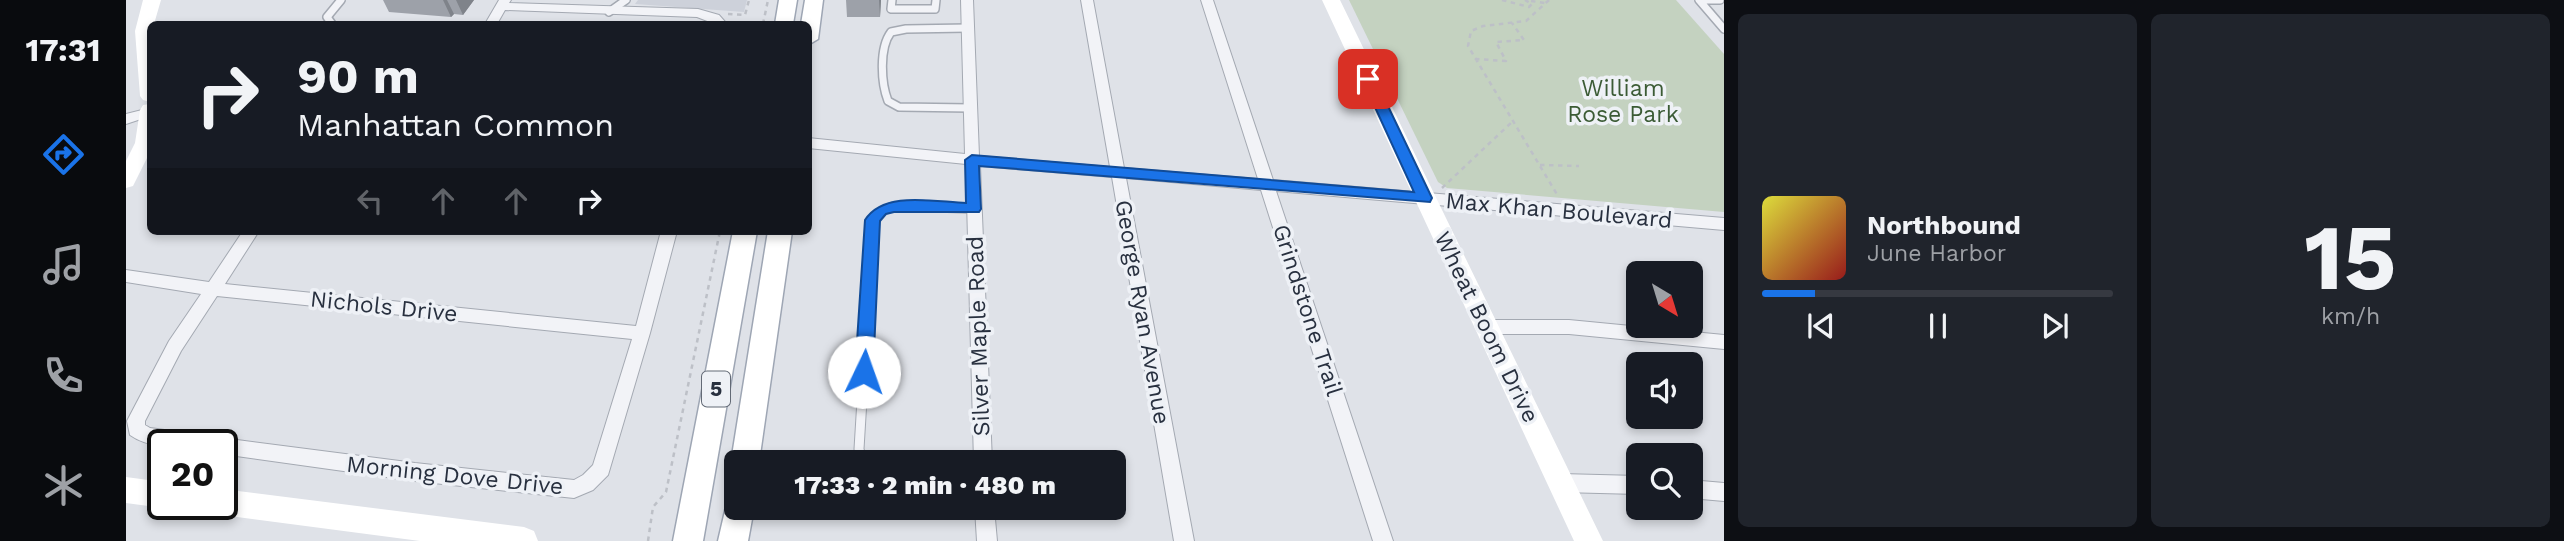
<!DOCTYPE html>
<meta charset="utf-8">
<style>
body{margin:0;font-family:"Work Sans",sans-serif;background:#20242c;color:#f1f3f6;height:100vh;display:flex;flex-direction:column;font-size:26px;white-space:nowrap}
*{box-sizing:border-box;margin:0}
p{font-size:23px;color:#9ea1a6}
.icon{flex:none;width:38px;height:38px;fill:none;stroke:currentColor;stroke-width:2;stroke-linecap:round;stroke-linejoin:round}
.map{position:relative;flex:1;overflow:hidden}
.side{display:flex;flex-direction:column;gap:14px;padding:14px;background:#0d0f14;width:840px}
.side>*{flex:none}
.top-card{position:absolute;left:21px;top:21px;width:665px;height:214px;border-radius:10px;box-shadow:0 4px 10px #0003;background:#171b24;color:#f1f3f6;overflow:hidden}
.needle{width:46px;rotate:142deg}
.fabs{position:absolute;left:1500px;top:261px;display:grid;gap:14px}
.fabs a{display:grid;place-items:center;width:77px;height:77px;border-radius:10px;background:#171b24;box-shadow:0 4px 10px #0003;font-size:35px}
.speed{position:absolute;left:21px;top:429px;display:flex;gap:14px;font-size:35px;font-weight:700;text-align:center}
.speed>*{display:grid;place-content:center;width:91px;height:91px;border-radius:50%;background:#171b24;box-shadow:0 4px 10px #0003;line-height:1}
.speed .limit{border:4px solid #111;border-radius:10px;background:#fff;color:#111}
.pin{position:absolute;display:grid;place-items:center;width:60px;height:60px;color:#fff;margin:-30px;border-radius:14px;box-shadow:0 4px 10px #0006}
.me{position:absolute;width:77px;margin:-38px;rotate:3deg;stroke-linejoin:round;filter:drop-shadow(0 0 5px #0008)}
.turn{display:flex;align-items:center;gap:24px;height:147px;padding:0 35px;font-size:32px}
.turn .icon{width:91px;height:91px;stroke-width:2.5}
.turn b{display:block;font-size:49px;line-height:60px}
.lanes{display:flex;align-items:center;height:66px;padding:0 35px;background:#0003;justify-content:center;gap:35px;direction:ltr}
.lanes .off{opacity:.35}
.side .widget{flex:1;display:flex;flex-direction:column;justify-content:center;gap:10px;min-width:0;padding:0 24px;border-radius:10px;background:#20242c}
.side .dial{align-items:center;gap:0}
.dial b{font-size:91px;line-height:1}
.song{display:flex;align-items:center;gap:21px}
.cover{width:84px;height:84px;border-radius:10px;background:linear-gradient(135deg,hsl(60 70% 55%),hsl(0 70% 35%))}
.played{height:7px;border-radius:4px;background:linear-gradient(90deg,#1a73e8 15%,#363941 15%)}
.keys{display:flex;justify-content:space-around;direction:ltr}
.side .tiles{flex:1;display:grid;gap:14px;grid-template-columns:repeat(2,1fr)}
.trip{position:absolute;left:598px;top:450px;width:402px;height:70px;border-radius:10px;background:#171b24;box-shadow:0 4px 10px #0003;font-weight:800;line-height:70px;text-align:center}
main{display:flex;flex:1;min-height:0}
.tab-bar{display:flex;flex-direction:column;width:126px;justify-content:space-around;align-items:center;background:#090b0e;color:#9ea1a6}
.tab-bar .icon{width:49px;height:49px}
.tab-bar .current{color:#1a73e8}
.tab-bar b{font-size:32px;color:#f1f3f6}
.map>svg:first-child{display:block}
.built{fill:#cdd1da}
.green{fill:#c4d2c0}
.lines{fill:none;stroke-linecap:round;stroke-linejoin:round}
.lane-far1-casing{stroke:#a4a9b2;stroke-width:10}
.lane-casing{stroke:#a4a9b2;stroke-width:11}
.street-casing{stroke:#a4a9b2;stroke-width:2}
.primary-casing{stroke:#9ea6b4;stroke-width:3}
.path{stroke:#bdc0c7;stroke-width:2.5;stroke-dasharray:4.5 4.5;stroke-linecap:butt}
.lane-far1{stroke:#f2f3f7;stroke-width:7}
.lane{stroke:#f2f3f7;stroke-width:9}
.street{fill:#f2f3f7;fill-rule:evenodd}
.secondary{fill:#fff;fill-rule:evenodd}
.primary{fill:#fff;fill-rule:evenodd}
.wall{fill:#9da1a9}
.shaded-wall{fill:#7f838a}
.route{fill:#1a73e8;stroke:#114b97;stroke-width:2}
.labels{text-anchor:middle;stroke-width:7;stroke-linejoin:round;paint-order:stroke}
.shield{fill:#eef1f6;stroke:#636a76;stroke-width:2}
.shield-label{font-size:21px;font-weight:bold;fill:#28303f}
.park-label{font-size:23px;fill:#3b5b35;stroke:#eef1f6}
.street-label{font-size:23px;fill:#28303f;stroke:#eef1f6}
</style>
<main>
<nav class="tab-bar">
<b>17:31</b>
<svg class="icon current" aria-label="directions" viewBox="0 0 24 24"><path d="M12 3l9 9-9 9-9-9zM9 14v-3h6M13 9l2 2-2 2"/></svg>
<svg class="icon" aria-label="music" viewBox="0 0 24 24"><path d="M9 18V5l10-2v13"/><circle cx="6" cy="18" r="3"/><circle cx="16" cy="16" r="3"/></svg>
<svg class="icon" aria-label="phone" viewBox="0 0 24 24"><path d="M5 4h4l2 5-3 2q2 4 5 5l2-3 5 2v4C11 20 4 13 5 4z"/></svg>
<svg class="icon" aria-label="climate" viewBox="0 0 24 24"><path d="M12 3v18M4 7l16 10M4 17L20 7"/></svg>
</nav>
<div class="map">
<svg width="1598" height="541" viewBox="0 0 1598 541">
<rect width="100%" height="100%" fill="#dfe2e8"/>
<path class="built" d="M512,0H621L618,12L509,4Z"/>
<path class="green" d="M1223,0H1550L1598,54V212L1321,188L1312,182Z"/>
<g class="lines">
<g class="lane-far1-casing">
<path id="lane-far1" d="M766,0L765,9H809L810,0
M1573,0L1598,29
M1576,0H1594
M483,12L500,0
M206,24L201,17L215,0
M842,28L780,29L765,32C753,48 755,83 762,101L773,107L844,108
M746,237C747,219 750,213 767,206L848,209"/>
</g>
<g class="lane-casing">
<path id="lane" d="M736,462L733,449L746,236"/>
</g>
<g class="street-casing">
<path id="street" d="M373,0H385L383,3L572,9L593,15L601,24H589L571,17L379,10L371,24H359Z
M835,0H847L853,156L984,167L955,0H967L998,168L1132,179L1075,0H1087L1147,180L1598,218V230L1150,191L1267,541H1247L1135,190L1000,178L1068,541H1048L986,177L854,166L866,462H848L840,164L682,148V138L839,154Z
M24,108V116L0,124V114Z
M117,231H133L99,284L510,326L535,231H551L524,333L482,475L467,490L448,498L289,481L96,454V444C65,444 29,453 4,435L1,421L43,341L75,294L0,282V270L83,282ZM91,296L506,339L467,465L457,475L448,480L289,463L96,438L89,440L82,436L24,428L19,425V421L55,351Z
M1361,320H1443L1598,335V349L1443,334H1361L1355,332L1353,327L1355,322Z
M1435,474L1512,476V494L1435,492L1428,489L1426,483L1428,477Z
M1564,480L1598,483V501L1564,498Z
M849,508H868L871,541H851Z"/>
</g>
<g class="primary-casing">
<path id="primary" d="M653,0H671L667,24H649Z
M679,0H697L692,39L682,45V24H675Z
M607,231H631L577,541H547Z
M642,231H666L633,462H611V472L605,462Z
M611,495V508H628L622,541H592L602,498Z"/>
</g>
<path class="path" d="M1376,0L1403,7L1406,4L1399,0
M1423,0L1400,21L1357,26L1345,31L1342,46L1432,196
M1405,1L1419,3
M602,14L619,15L623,0
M637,24L642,0
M1349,59L1380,61L1370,42L1398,40L1386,23
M1414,165L1453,166
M1316,188L1387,121
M522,541L527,507L540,492L594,231"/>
<use href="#lane-far1" class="lane-far1"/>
<use href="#lane" class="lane"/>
<use href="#street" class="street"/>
<path class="secondary" d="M17,0H35L28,24H24V102L17,100L14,96L9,31Z
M1196,0H1214L1477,541H1448Z
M24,104V152L7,186L0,188V161L9,143L14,110L17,105Z
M0,477L37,482V504H47L37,508L0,503Z
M96,489L398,527L408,531L412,541H294L96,515L86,511L83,504H96Z"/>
<use href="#primary" class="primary"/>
</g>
<path class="wall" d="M257,0H348L337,15L328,14L325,17L263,12Z
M720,0H755L754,17H721Z"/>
<path class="shaded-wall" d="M317,0H321L328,14L325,17Z
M330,0H348L337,15Z
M753,0H755L754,17Z"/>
<path class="route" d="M1242,75L1249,79L1306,198L1304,202L853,166L855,209L853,212H768L760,214L754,221L747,372L744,378L738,380L732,378L729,372L739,220C758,190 809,202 840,203L839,160L846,155L1288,192L1236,79Z"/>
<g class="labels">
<rect class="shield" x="576" y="371.5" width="28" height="35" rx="5"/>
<g class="shield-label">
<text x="590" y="396">5</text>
</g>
<g class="park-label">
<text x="1497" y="96">William<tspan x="1497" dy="26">Rose Park</tspan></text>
</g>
<g class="street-label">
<text transform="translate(1433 210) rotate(5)" y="8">Max Khan Boulevard</text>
<text transform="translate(258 306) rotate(6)" y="8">Nichols Drive</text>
<text transform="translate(1182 310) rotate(72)" y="8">Grindstone Trail</text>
<text transform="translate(1017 312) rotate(80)" y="8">George Ryan Avenue</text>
<text transform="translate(1361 327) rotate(64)" y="8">Wheat Boom Drive</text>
<text transform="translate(852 336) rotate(-92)" y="8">Silver Maple Road</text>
<text transform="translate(329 475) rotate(6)" y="8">Morning Dove Drive</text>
</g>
</g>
</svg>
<div class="fabs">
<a><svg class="needle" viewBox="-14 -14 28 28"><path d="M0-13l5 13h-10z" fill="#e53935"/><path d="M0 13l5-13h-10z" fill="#9ea1a6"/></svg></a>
<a><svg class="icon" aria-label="sound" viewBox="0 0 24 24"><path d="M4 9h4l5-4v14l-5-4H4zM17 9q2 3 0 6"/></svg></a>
<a><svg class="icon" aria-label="search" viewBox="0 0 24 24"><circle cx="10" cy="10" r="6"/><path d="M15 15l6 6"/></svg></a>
</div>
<div class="speed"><div class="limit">20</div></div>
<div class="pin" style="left:1242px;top:79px;background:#d93025"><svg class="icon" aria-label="arrive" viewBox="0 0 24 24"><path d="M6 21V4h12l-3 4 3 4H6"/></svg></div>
<svg class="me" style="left:738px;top:372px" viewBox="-20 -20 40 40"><circle r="19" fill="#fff"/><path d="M0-13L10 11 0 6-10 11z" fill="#1a73e8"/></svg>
<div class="trip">17:33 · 2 min · 480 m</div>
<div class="top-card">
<div class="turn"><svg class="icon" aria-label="right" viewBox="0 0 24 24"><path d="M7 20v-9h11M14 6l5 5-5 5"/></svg><div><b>90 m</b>Manhattan Common</div></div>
<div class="lanes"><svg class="icon off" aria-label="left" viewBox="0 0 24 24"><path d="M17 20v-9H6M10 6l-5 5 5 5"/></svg><svg class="icon off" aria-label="ahead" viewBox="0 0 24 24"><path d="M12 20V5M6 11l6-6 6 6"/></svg><svg class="icon off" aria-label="ahead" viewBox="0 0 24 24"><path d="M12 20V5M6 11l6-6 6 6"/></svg><svg class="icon" aria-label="right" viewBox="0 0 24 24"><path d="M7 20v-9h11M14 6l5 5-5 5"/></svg></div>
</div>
</div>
<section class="side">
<div class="tiles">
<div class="widget">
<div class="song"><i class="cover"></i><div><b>Northbound</b><p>June Harbor</p></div></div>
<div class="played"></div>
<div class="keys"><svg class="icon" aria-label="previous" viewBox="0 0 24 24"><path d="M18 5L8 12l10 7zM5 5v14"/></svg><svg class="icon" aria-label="pause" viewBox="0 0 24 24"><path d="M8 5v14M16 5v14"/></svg><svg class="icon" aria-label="next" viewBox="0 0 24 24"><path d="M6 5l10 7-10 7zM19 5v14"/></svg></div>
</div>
<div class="widget dial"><b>15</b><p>km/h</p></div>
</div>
</section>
</main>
